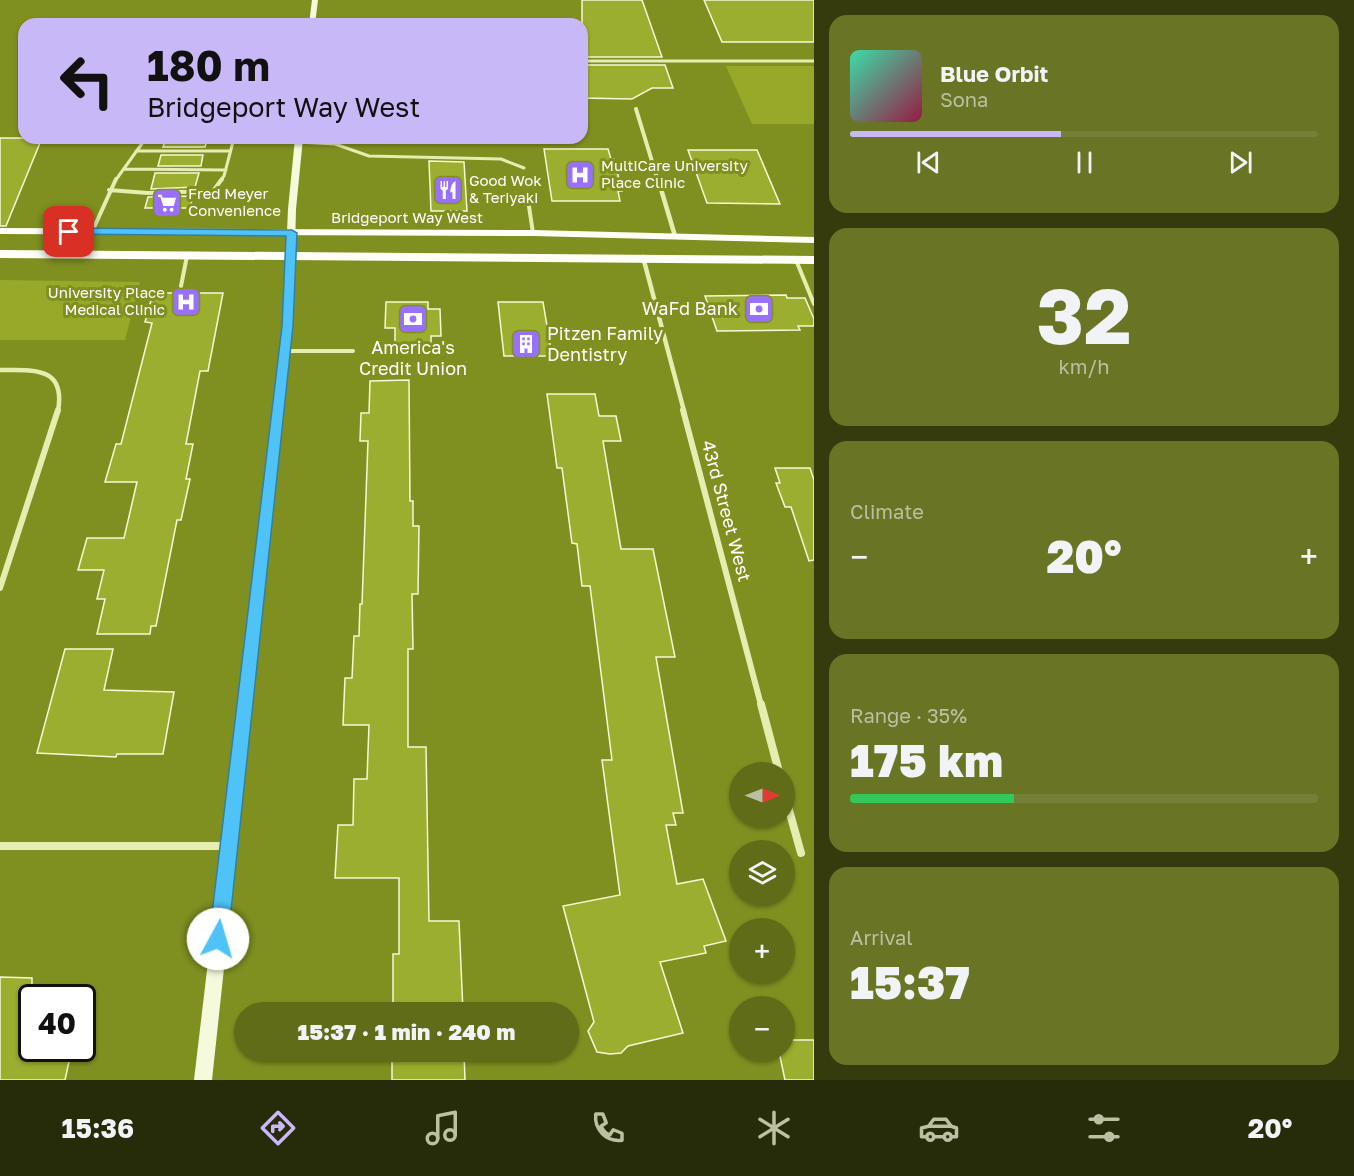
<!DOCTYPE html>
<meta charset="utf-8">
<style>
body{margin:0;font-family:"Golos Text",sans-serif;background:#697425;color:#f1f3f6;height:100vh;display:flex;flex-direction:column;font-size:22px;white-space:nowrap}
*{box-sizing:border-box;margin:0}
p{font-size:20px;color:#bac0a2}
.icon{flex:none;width:33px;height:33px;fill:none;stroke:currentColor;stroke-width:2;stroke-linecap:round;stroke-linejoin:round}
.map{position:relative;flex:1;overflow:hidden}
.details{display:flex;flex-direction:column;gap:15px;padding:15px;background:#353b0d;width:540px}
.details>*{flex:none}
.top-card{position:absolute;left:18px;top:18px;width:570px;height:126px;border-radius:18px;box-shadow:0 2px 4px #0004;background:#c9b8f8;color:#111;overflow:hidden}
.needle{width:39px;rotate:90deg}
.controls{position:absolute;left:729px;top:762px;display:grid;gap:12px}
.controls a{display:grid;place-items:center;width:66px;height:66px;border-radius:50%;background:#606c18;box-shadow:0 2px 4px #0004;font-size:30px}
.speed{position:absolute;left:18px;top:984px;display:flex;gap:12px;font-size:30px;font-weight:700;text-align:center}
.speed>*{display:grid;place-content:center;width:78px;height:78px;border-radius:50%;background:#606c18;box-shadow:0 2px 4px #0004;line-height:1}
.speed .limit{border:3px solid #111;border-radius:9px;background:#fff;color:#111}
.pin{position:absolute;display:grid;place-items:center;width:51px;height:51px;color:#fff;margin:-26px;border-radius:12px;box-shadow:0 3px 9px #0006}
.me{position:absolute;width:66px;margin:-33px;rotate:6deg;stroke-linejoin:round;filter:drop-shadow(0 0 4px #0008)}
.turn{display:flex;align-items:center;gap:21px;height:126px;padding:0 30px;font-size:27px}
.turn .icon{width:78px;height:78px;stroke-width:2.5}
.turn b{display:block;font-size:42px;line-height:51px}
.big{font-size:45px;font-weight:800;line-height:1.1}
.details .tile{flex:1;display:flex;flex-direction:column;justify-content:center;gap:9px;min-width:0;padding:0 21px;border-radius:18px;background:#697425}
.details .dial{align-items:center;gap:0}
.dial b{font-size:78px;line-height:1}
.song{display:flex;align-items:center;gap:18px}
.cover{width:72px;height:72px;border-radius:9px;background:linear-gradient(135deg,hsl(160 70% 55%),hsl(340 70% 35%))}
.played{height:6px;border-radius:3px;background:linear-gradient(90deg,#c9b8f8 45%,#747f37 45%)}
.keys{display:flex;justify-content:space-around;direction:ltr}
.heat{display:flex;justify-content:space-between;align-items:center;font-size:33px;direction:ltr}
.charge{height:9px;border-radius:4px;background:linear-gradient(90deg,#34c759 35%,#747f37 0)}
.trip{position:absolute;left:234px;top:1002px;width:345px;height:60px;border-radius:30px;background:#606c18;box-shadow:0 2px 4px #0004;font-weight:800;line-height:60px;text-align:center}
.tab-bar{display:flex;height:96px;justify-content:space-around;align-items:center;background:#262b0a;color:#bac0a2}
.tab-bar .icon{width:42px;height:42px}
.tab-bar .current{color:#c9b8f8}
.tab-bar b{font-size:27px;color:#f1f3f6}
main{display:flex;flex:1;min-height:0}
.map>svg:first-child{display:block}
.green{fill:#98a929}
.building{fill:#9cae2f;stroke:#f5f9d6;stroke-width:1.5}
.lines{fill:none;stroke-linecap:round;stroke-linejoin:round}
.lane-far1{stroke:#e5edb0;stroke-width:3}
.lane{stroke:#e5edb0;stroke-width:4}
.street-far3{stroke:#e5edb0;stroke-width:4}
.street-far2{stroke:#e5edb0;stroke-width:4.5}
.street-far1{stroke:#e5edb0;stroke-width:6}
.street{stroke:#e5edb0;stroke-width:8}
.secondary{fill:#f5fadc;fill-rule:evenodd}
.primary{fill:#fdfff6;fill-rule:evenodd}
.route{fill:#4fc3f7;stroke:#337fa1;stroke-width:1.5}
.labels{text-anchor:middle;stroke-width:6;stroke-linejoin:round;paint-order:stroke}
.far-poi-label{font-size:15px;fill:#fff;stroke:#809020;text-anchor:start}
.far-street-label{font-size:15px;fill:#fff;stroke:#809020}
.poi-label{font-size:18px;fill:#fff;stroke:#809020;text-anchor:end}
.street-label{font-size:18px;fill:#fff;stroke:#809020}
</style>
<main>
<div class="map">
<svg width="814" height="1080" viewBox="0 0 814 1080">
<rect width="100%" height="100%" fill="#809020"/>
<path class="green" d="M726,66H814V124H752Z
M0,280L140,282L125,340H0Z"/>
<path class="building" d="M582,0H642L662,57H582Z
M704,0H814V42H722Z
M582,65H665L673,88H652L632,99L582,98Z
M0,138H42L6,226H0Z
M166,138H208L205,147H163Z
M544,149H608L611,159H614L622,191H618L620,201H552Z
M688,150H757L780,204L707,203Z
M161,155H203L201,166H158Z
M429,161L464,162L467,211H431Z
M155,173H199L195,187L151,189Z
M193,196L190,208H145L148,197Z
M153,293H223L208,371H200L186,444H193L186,479H190L181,520H177L156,626H151L150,634H97L105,599H97L104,570H78L87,538H124L137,482H105L116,444H121L152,323L145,322Z
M786,295L787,298H805L814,319V326H798L800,330L717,331L705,296Z
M386,302H428V309H440L441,336H431V347H395V328H385Z
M498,302H543L552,356H504Z
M409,380L410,501H413V526H419L418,594H412L413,649H408V747H426L429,921H459L463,1012H393V954H399V878H335L338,825H353L354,779H367L369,725H343L345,678H352L354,636H359L360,604H362L368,441H360L361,413H369L370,381Z
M547,394H595L599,416H616L621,441H603L621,549H653L675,657H656L683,813H673L676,825H666L677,884L703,879L726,941L704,946L706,953L660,962L683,1033L628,1046L621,1053L610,1054L597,1052L588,1031L594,1022L563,906L620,895L602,760H612L590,586H582L577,544L572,543L562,468H557Z
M775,468H810L814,480V560L809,561L791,507H785L776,483H780Z
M65,649H113L104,690L174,692L163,754H117L116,757L37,753Z
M0,977L32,978V1048H72L65,1080H0Z
M784,1040H814V1080H785L779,1052H784Z
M392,1052H464L465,1080H392Z"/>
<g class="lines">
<path class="lane-far1" d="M582,61H814
M298,142L335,144L369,156L501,159L524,168
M136,151H230
M124,169L226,170
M115,181L146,138
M220,181L224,176L234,138"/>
<path class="lane" d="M109,190L148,193L213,191L222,179
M527,193L533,233
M92,232L116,179
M796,260L814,304
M181,286L187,256
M285,351H353"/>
<path class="street-far3" d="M636,109L658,181"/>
<path class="street-far2" d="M658,179L675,236
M643,257L684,411
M0,370C33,370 66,366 58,411"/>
<path class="street-far1" d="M683,410L761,705
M0,588L58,410"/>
<path class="street" d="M761,704L779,772
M784,792L801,853
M0,846H228"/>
<path class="secondary" d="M312,0H318L315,24H309Z
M295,138H303L296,209L293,326L212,1080H194L283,326L288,209Z"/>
<path class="primary" d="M0,228L533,230L814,237V243L533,236L0,234Z
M0,250L814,256V264L0,258Z"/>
</g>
<path class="route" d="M69,228L292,230L297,233L293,326L228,939L225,946L218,949L212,946L209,939L282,326L286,236L65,234V229Z"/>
<defs>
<g id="hospital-square" transform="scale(1.5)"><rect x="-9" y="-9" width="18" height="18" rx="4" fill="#9970fb" stroke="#809020"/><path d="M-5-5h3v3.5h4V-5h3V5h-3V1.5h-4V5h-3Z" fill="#fff"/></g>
<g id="restaurant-square" transform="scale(1.5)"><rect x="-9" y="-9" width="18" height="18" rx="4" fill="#9970fb" stroke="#809020"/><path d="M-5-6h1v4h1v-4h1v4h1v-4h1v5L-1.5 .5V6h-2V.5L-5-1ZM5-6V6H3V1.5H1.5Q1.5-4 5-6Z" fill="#fff"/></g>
<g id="supermarket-square" transform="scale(1.5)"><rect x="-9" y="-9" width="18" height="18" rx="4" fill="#9970fb" stroke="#809020"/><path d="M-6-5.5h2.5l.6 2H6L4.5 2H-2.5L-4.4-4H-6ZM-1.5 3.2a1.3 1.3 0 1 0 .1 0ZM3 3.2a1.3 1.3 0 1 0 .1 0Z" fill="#fff"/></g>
<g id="bank-square" transform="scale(1.5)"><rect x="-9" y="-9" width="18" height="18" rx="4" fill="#9970fb" stroke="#809020"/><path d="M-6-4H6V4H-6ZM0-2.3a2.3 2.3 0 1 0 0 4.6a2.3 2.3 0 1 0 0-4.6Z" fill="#fff"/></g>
<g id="building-square" transform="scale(1.5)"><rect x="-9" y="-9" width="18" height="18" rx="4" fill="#9970fb" stroke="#809020"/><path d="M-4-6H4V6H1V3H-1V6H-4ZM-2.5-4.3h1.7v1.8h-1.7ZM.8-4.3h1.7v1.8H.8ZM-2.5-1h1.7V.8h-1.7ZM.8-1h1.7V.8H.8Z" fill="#fff"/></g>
</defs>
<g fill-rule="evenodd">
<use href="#hospital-square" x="580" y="175"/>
<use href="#restaurant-square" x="448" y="190"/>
<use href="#supermarket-square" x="167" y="203"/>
<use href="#hospital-square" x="186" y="302"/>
<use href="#bank-square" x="759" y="309"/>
<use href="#bank-square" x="413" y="319"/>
<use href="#building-square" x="526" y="344"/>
</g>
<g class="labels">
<g class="far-poi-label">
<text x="601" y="171">MultiCare University<tspan x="601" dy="17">Place Clinic</tspan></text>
<text x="469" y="186">Good Wok<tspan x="469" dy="17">&amp; Teriyaki</tspan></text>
<text x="188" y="199">Fred Meyer<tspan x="188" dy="17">Convenience</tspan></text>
<text x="165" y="298" text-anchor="end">University Place<tspan x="165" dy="17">Medical Clinic</tspan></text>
</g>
<g class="far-street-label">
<text x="407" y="223">Bridgeport Way West</text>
</g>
<g class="poi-label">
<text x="738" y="315">WaFd Bank</text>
<text x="547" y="340" text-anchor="start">Pitzen Family<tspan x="547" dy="21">Dentistry</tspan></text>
<text x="413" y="354" text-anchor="middle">America's<tspan x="413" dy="21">Credit Union</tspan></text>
</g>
<g class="street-label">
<text transform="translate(726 511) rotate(75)" y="6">43rd Street West</text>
</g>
</g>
</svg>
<div class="controls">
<a><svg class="needle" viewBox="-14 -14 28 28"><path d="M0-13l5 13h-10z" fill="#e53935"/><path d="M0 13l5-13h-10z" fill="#bac0a2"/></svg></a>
<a><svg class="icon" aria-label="layers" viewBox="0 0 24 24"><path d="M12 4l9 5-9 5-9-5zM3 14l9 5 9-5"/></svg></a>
<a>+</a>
<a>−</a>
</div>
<div class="speed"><div class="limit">40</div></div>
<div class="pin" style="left:69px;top:232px;background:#d93025"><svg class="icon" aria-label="arrive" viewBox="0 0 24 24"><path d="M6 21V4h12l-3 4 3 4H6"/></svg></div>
<svg class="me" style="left:218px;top:939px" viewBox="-20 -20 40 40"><circle r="19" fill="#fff"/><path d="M0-13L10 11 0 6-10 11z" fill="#4fc3f7"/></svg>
<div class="trip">15:37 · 1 min · 240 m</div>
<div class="top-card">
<div class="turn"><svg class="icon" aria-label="left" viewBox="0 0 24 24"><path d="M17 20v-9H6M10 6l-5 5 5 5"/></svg><div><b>180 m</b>Bridgeport Way West</div></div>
</div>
</div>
<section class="details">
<div class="tile">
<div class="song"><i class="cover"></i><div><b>Blue Orbit</b><p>Sona</p></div></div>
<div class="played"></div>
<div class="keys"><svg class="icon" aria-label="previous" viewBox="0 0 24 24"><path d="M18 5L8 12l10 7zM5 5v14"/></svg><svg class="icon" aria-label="pause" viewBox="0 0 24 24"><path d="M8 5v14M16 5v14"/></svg><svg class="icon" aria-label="next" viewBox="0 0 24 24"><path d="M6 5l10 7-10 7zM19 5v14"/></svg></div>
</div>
<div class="tile dial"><b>32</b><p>km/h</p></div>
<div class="tile"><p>Climate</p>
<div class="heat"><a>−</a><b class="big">20°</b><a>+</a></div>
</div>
<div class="tile"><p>Range · 35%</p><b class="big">175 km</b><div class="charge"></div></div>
<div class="tile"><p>Arrival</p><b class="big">15:37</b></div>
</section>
</main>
<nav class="tab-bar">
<b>15:36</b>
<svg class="icon current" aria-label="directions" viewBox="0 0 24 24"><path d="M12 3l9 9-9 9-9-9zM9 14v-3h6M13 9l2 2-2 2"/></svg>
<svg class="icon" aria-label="music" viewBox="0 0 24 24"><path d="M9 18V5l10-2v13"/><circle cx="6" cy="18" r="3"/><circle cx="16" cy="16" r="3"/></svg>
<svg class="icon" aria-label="phone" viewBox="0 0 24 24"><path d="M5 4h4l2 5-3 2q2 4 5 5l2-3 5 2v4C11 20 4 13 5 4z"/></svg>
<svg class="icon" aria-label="climate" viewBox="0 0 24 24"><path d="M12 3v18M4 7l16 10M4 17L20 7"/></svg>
<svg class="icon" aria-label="car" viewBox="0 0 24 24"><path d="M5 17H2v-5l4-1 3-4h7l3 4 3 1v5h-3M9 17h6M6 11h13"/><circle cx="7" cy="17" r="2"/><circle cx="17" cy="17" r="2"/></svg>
<svg class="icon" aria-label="filters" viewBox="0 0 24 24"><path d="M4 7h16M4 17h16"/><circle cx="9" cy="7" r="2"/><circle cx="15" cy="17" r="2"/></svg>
<b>20°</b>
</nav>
